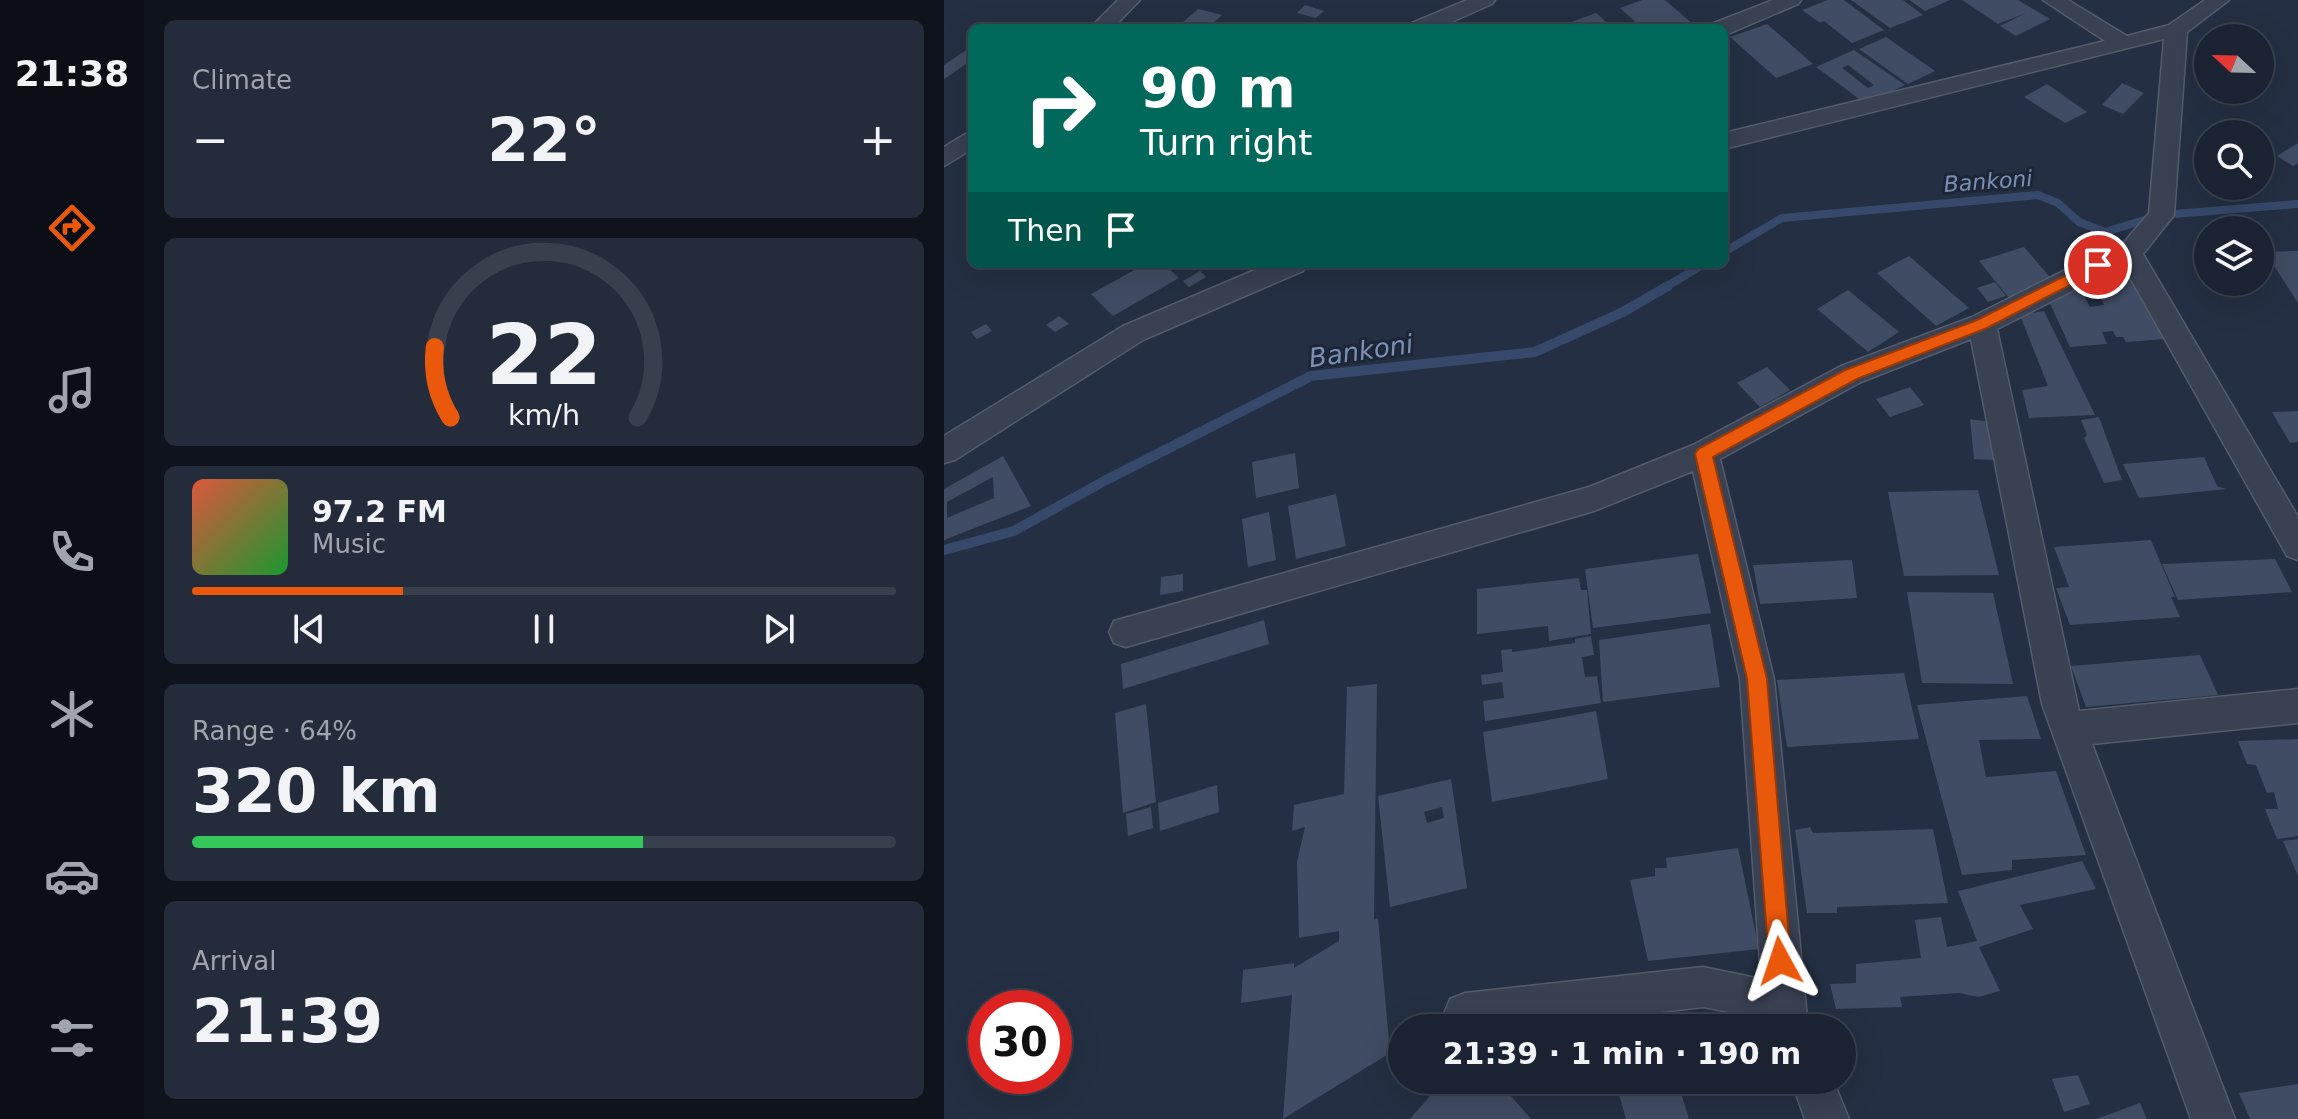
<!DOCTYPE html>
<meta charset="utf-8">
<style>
body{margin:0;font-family:"DejaVu Sans",sans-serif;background:#242b3a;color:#f1f3f6;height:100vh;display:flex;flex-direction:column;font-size:30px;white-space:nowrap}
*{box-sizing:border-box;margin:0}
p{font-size:26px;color:#a0a4ac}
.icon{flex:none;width:44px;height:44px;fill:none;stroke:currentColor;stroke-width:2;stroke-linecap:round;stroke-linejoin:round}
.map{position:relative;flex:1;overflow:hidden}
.sheet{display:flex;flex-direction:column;gap:20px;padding:20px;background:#0f131c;width:800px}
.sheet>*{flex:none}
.top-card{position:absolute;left:24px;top:24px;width:760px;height:244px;border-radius:12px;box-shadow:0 8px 32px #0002,0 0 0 2px #39404d;background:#00695c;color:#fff;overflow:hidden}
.needle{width:52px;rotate:292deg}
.tools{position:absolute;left:1250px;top:24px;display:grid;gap:16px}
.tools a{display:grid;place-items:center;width:80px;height:80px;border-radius:50%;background:#1b2332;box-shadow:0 8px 32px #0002,0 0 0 2px #39404d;font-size:40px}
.speed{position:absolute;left:24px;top:990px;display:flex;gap:16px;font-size:40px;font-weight:700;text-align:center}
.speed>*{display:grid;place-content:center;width:104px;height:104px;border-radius:50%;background:#1b2332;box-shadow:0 8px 32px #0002,0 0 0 2px #39404d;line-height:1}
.speed .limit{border:12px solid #d22;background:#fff;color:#111}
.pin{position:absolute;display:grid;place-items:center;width:68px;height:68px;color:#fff;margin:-34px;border:4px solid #fff;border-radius:50%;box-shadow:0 2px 8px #0007}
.me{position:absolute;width:88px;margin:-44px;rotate:355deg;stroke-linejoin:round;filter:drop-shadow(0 0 6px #0008)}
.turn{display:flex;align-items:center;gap:28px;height:168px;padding:0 40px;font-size:36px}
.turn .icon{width:104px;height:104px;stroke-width:2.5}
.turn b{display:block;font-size:56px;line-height:68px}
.then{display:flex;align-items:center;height:76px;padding:0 40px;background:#0003;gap:16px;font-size:30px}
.big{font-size:60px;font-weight:800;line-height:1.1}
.sheet .widget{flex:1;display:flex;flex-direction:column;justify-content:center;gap:12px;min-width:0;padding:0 28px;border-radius:12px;background:#242b3a}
.sheet .dial{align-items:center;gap:0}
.dial svg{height:208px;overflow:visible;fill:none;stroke:#39404d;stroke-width:7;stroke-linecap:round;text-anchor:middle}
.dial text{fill:#f1f3f6;stroke:none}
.song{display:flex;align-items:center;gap:24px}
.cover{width:96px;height:96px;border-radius:12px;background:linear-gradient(135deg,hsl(10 70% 55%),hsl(130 70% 35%))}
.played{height:8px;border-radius:4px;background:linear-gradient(90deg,#ea580c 30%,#39404d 30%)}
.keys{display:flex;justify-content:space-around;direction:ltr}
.heat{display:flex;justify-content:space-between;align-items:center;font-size:44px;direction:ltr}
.charge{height:12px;border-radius:6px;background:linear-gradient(90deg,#34c759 64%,#39404d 0)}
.trip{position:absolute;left:444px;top:1014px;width:468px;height:80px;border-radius:40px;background:#1b2332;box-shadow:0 8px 32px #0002,0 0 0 2px #39404d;font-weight:800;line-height:80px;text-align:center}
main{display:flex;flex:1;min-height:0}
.tabs{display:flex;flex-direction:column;width:144px;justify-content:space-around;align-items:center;background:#0b0e14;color:#a0a4ac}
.tabs .icon{width:56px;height:56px}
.tabs .on{color:#ea580c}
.tabs b{font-size:36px;color:#f1f3f6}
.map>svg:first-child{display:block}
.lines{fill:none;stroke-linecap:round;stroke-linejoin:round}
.stream-far1{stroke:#37496b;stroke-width:8}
.stream{stroke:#37496b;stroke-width:10}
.building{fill:#404c63;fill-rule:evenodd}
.minor-casing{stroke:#545c6c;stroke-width:3}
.minor{fill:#394152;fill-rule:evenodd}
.route{fill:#ea580c;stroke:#983908;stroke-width:2}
.labels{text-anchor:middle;stroke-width:6;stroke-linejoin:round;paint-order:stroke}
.far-water-label{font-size:22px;font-style:italic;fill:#7c90b5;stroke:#1d2637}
.water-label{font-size:26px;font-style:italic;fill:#7c90b5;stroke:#1d2637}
</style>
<main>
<nav class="tabs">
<b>21:38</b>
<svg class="icon on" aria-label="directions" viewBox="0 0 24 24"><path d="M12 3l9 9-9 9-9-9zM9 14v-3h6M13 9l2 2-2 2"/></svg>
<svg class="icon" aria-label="music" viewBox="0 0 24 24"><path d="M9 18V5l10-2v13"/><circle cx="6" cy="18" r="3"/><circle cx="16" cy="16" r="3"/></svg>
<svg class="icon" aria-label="phone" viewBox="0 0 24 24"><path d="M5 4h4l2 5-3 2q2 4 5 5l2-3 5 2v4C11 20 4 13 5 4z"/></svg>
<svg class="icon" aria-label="climate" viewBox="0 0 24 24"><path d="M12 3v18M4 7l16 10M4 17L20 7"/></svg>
<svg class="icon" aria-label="car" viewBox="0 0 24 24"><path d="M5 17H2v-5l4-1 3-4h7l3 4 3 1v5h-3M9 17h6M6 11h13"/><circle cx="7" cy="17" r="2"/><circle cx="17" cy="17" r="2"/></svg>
<svg class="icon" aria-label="filters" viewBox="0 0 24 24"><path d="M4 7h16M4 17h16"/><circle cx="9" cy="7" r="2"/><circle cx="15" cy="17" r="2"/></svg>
</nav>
<section class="sheet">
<div class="widget"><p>Climate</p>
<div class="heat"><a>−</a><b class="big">22°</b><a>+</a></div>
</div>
<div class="widget dial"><svg viewBox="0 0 100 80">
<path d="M14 69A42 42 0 1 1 86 69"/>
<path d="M14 69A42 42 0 0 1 8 42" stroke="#ea580c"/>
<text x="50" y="56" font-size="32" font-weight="700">22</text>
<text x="50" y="72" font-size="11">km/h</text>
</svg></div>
<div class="widget">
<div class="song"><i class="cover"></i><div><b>97.2 FM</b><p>Music</p></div></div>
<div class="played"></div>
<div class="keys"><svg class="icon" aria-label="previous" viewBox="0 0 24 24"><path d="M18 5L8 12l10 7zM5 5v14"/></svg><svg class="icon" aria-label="pause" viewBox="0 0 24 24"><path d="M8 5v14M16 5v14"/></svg><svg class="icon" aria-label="next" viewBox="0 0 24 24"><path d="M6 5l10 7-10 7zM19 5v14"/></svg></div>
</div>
<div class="widget"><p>Range · 64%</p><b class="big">320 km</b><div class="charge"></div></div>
<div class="widget"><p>Arrival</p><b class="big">21:39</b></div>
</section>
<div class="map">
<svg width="1354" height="1119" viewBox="0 0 1354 1119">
<rect width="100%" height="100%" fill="#242f43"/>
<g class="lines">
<path class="stream-far1" d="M780,252L838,218L1094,195L1114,203L1135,222L1161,232L1217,215L1354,204
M720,288L760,264"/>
<path class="stream" d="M0,550L70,531L162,480L367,376L591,352L679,312L724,286"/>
</g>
<path class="building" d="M698,0H721L749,24L739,28H698L676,8Z
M884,0H900L940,30L908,43L880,21L876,23L858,10Z
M907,0H959L979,15L946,28Z
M965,0H1006L981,11Z
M1018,0H1074L1106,19L1072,36L1056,26L1082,13L1054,24Z
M361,5L380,11L372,18L353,13Z
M254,9L278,15L264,28H232Z
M652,13L669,28H634L627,22Z
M823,24L869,64L832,78L786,37Z
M942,37L991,71L964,84L915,49Z
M28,46V60L0,79V65Z
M910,50L961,85L922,104L872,67ZM904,65L930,85L924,88L898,68Z
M1178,83L1200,93L1179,114L1158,105Z
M1103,84L1143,112L1121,123L1080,97Z
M1354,143V163L1349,166L1333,156Z
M1080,247L1111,283L1065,298L1035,261Z
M1354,251V303L1321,252Z
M965,256L1025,308L992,326L933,273Z
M201,264H220L235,278L169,316L147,294Z
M256,271L262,277L245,287L239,281Z
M1188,277L1220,339L1182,342L1179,337H1172L1169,331L1158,332L1163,344L1126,347L1103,297L1137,290L1146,307L1160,305L1150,286Z
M1051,282L1062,296L1044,302L1033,288Z
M904,290L955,332L924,352L873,309Z
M1100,311L1151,415L1085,418L1078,390L1104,386L1076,315Z
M115,316L125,324L111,332L102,325Z
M42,324L48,331L33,339L27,332Z
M823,367L846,390L816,407L793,383Z
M966,387L980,405L946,417L932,399Z
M1354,411V442L1346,443L1328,412Z
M1155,417L1178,480L1160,483L1140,438L1143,435L1137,420Z
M1026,419L1046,422L1053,460L1030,459Z
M351,453L355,488L312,498L308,462Z
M59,456L87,506L0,540V489ZM49,477L50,498L3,518V502Z
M1260,457L1273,486L1282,489L1195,498L1179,464Z
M1034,490L1055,575L960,576L944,492Z
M392,494L402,546L352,559L344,506Z
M325,512L332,560L304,567L298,519Z
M1207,540L1231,597H1227L1236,617L1126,625L1112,588L1125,587L1110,547Z
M754,554L767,613L649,628L641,569Z
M1331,559L1348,592L1234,600L1218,564Z
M908,560L913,598L816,604L809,565Z
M239,574V591L216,595L217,577Z
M635,578L637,590H643L647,634L605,641L604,626L533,634V589Z
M963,592L1049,593L1069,684L978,683Z
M320,620L325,644L179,689L177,664Z
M766,624L776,687L659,702L655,640Z
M647,636L650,655L638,657L641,677L653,676L657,703L541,721L539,701L560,698L558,682L538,685L537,675L559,672L557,650L568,649V652L631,643V639Z
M1256,655L1274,695L1142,707L1127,666Z
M960,673L975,739L843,747L833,680Z
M433,684L430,920L434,918L446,1053L339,1119L348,995L297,1003L299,970L350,963V968L395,941V931L355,938L353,862L361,827L348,831L350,805L400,794L403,687Z
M1083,696L1097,739L1035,740L1042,777L1112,771L1142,855L1068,860V870L1018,875L973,705Z
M202,704L212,802L179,813L171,713Z
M652,711L664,779L548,802L539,732Z
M1354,739V836L1333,839L1321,809H1334L1330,792L1323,793L1312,765L1303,764L1294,741Z
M507,779L523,888L446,907L434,796ZM498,807L500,818L483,823L480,812Z
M273,785L275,812L216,831L214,803Z
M207,807L209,828L184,836L182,814Z
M866,827L869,833L989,829L1004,903L893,907V913H863L851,830Z
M1354,839V876L1339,841Z
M794,848L815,949L704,961L686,880L711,876V868H723L722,858Z
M1138,861L1152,889L1076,905L1089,929L1035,947L1056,991L1034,997L1015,993L956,997L958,1007L892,1009L886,984L912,983V964L977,958L971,920L997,917L1003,947L1033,941L1014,891Z
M720,1011L725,1028H653V1027Z
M1134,1075L1146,1104L1120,1112L1108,1079Z
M500,1080H553L587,1119H466Z
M635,1080H667V1081L640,1088Z
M671,1080H733L745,1119H682Z
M1354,1084V1119H1306L1295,1093Z
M1196,1103L1203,1119H1152Z"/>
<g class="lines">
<g class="minor-casing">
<path id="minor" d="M174,0H196L169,28H146Z
M523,0H551L548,4L494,28H465L468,23Z
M829,0H857L854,4L786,33L780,34V28H767L770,23Z
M1099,0H1124L1183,36L1225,25L1261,0H1285L1243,32L1230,215L1199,254L1354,517V560L1343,556L1179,265L1053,329L1135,711L1354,689V723L1148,744L1291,1119H1247L1098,704L1027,339L917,382L776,459L830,679L864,1028H812L796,1014L759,1007L578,1028H506L500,1014L506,999L521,993L759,967L817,979L796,679L749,471L650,511L182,647L170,643L165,632L170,621L645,487L749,445L897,366L1028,317L1145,258L1176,247L1205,213L1220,39L780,149V133L1161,41Z
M28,130V149L0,166V147Z
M325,264H363L359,271L199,340L11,460L0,463V436L179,326Z
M847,1080H889L905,1119H861Z"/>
</g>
<use href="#minor" class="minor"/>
</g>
<path class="route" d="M1154,259L1159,261V268L1043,328L913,379L769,457L823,679L847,961L844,969L836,973L828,969L825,961L803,679L751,454L754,449L901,370L1033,320Z"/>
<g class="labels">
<g class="far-water-label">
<text transform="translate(1044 181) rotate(-4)" y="8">Bankoni</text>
</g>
<g class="water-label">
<text transform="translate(417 351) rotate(-8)" y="9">Bankoni</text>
</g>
</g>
</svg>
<div class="tools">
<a><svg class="needle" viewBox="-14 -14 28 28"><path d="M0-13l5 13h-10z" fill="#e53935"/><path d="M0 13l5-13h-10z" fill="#a0a4ac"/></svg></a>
<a><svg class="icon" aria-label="search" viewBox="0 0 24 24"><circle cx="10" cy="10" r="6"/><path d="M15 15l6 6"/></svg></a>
<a><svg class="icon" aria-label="layers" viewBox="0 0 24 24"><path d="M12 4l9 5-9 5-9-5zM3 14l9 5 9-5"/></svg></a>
</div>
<div class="speed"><div class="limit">30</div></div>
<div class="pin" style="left:1154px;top:265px;background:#d93025"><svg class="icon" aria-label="arrive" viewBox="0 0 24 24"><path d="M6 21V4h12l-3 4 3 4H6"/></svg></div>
<svg class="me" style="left:836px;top:961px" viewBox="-20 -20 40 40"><path d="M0-17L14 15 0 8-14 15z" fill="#ea580c" stroke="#fff" stroke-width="4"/></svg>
<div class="trip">21:39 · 1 min · 190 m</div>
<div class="top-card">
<div class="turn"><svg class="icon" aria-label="right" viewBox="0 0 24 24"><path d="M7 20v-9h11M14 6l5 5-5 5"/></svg><div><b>90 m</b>Turn right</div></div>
<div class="then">Then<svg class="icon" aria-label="arrive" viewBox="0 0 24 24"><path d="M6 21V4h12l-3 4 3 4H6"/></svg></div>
</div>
</div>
</main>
